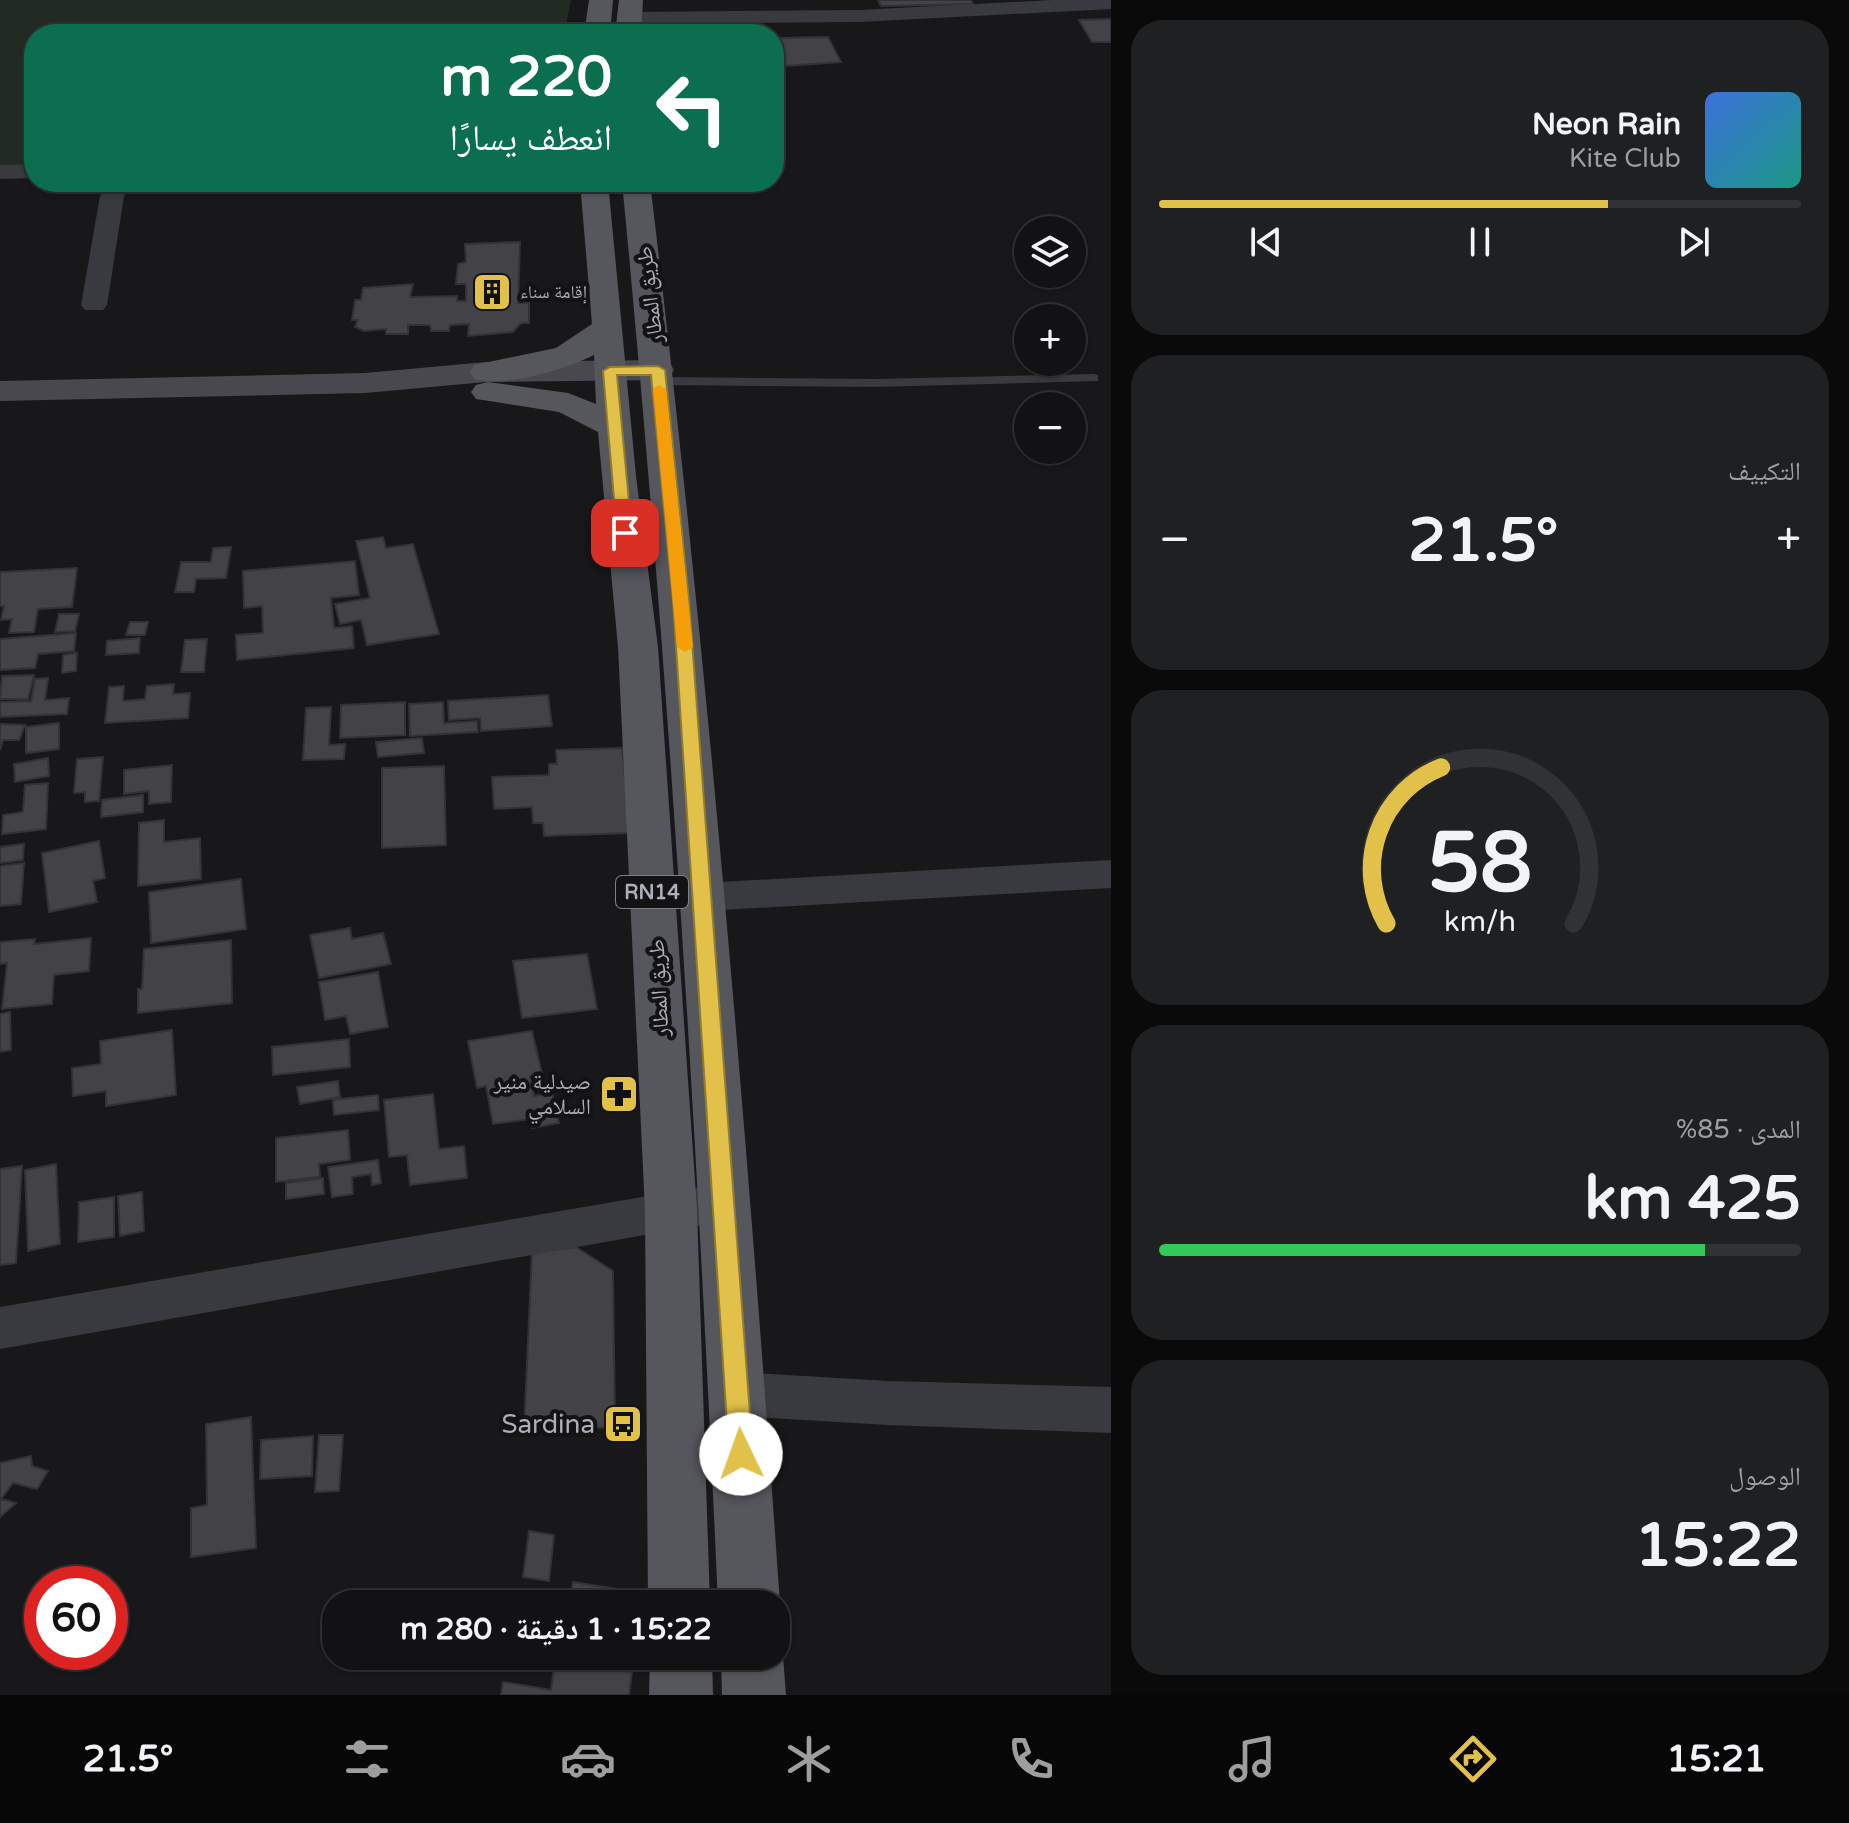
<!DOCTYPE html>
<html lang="ar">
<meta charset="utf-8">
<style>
body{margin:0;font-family:"Varela Round","Noto Naskh Arabic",sans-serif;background:#1f2022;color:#f1f3f6;direction:rtl;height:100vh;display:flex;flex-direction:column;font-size:30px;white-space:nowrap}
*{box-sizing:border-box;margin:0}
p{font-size:26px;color:#9c9ea0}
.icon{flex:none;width:44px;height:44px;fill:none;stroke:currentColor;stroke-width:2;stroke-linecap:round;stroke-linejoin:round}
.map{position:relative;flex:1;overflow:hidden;direction:ltr}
.panel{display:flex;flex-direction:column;gap:20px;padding:20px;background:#0a0a0b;width:738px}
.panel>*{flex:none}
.hud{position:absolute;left:24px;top:24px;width:760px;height:168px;border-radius:32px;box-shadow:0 2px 6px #0004,0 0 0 2px #313234;direction:rtl;background:#0b6e4f;color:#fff;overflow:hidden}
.controls{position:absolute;left:1014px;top:216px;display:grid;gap:16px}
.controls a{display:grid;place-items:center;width:72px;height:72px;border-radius:50%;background:#121214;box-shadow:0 2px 6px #0004,0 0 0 2px #313234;font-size:40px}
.speed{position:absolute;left:24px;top:1566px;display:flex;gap:16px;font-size:40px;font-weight:700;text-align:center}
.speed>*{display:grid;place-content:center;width:104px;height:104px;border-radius:50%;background:#121214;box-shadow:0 2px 6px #0004,0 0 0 2px #313234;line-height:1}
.speed .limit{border:12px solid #d22;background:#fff;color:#111}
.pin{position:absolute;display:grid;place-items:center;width:68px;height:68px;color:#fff;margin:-34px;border-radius:16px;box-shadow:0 4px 12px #0006}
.me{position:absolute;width:88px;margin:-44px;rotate:357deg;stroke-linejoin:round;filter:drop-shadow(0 0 6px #0008)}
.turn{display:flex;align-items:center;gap:28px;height:168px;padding:0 40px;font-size:36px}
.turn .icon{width:104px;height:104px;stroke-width:2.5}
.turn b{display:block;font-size:56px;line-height:68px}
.big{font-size:60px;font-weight:700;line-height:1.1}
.panel .tile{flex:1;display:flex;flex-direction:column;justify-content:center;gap:12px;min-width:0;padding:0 28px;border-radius:32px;background:#1f2022}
.panel .dial{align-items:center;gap:0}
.dial svg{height:208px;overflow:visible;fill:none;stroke:#313234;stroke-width:7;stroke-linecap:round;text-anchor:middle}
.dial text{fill:#f1f3f6;stroke:none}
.song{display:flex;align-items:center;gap:24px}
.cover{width:96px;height:96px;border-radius:12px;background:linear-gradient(135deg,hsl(220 70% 55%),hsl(170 70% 35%))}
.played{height:8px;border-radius:4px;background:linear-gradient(90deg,#e1c149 70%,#313234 70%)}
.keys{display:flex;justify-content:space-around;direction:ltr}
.heat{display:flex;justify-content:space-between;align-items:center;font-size:44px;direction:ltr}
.charge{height:12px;border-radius:6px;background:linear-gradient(90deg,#34c759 85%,#313234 0)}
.trip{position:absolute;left:322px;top:1590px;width:468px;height:80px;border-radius:32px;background:#121214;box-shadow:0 2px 6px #0004,0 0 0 2px #313234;font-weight:700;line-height:80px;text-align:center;direction:rtl}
.tabs{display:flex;height:128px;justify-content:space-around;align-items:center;background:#070708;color:#9c9ea0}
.tabs .icon{width:56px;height:56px}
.tabs .current{color:#e1c149}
.tabs b{font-size:36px;color:#f1f3f6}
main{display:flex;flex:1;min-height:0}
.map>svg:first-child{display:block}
.green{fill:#222a24}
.building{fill:#434347;stroke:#333236;stroke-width:2}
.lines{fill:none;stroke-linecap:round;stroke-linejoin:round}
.lane{fill:#393a3f;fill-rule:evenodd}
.street{fill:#393a3f;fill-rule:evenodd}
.secondary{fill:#48484e;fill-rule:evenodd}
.primary{fill:#56565d;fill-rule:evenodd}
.route{fill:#e1c149;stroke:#927d2f;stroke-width:2}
.slow{fill:#f59e0b}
.labels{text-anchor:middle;stroke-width:8;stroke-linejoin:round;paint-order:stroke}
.far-poi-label{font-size:18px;fill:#acaeb8;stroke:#131315;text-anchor:start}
.shield{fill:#131315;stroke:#7e8087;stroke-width:2}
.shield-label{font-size:20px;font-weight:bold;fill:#acaeb8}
.street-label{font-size:22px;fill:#acaeb8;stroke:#131315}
.poi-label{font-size:22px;fill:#acaeb8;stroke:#131315;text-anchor:end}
.near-poi-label{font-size:26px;fill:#acaeb8;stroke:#131315;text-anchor:end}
</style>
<main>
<section class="panel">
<div class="tile">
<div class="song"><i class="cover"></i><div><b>Neon Rain</b><p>Kite Club</p></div></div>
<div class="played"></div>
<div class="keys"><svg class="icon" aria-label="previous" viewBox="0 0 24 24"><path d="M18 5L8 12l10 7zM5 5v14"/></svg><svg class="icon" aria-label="pause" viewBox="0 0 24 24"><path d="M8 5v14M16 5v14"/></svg><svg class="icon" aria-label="next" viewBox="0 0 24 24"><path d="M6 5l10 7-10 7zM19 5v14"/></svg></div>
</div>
<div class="tile"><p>التكييف</p>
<div class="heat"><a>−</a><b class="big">21.5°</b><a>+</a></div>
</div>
<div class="tile dial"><svg viewBox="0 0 100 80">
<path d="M14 69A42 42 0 1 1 86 69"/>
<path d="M14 69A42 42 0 0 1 35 9" stroke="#e1c149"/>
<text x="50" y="56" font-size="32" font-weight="700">58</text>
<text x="50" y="72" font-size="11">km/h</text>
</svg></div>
<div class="tile"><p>المدى · 85%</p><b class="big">425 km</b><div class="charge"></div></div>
<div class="tile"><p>الوصول</p><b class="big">15:22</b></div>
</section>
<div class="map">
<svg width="1111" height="1695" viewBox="0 0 1111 1695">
<rect width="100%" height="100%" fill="#18181a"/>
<path class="green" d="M0,0H571L564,34H34V165H0Z"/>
<path class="building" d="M878,0H971L973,4L881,6Z
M1111,19V42H1092L1079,20Z
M828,37L841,62L785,66L777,38Z
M520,242L518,303H529V323H521L513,332L468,336L469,324L450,325L449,331H431L430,325H408V334H386V329L364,331L355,327L358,320H352L355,300H361L363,288L413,284L410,297L457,296V301H466V284H456L458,264L466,262L465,244Z
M383,537L386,548L413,544L439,634L367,645L361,620L340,624L335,604L370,598L356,541Z
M231,547L226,578L196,579L194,592H175L181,562H211L213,548Z
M355,561L359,595L331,598L334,628L352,626L354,648L237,660L236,635L263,633L262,606L244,608L243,571Z
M77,568L72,607L38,609L34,632L9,633L12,619L1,620L4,606H0V572Z
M59,614H79L75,631L55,632Z
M130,622H148L145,635H126Z
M76,633L74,651L38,654L35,668L0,670V639Z
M140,638L139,653L106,655L107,641Z
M207,639L204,672H181L185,640Z
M77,653L76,671L62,673L63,655Z
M34,675L28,699H0L2,676Z
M48,678L45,700L69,698L67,714L0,717V702L31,701L35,679Z
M174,684L173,694L190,693L188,718L105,723L109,687L124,686L123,701L145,699L147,686Z
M548,695L552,726L481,731L480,718L449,720L448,701Z
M405,702V735L340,738L341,705Z
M443,702L444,723L477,721L478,732L410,736L409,704Z
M331,707L329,745L345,744L344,759L303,760L306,708Z
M59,723V749L26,753V727Z
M0,724L25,725L19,740H3L0,750Z
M422,738L424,753L378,757L376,742Z
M622,748L631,833L544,836L543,823H533L532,807L494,809L492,777L549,775V764H557L556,750Z
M103,757L99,801L85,802V792L74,793L77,759Z
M48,758L49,776L15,782L14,764Z
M172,765L171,802L149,804V791L124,794V770Z
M444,766L446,845L382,848V768Z
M48,783L46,829L2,834L3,815L23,812L25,785Z
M143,795V812L101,817L102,800Z
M164,820V842L200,838L201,879L138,886L139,823Z
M99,841L105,878L93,881L97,902L49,912L42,853Z
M24,844L23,860L0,863V847Z
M24,863L21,904L0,906V866Z
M241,879L246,929L151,943L149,892Z
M350,928L352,939L383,933L391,964L319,978L310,935Z
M91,938L89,971L54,975L52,1004L2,1009L7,963L0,964V942L35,939L34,944Z
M231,940L232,1003L138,1013V989H142L144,949Z
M587,954L597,1009L522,1018L513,961Z
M378,972L388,1027L350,1034L346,1016L325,1020L319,982Z
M10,1012L11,1050L0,1052V1014Z
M172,1030L176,1095L106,1106V1091L73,1096L72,1068L101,1064L100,1041Z
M532,1031L542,1074L530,1077L534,1096L552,1093L559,1123L532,1128L530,1119L493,1124L486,1086L477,1088L468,1041Z
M349,1039L350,1067L273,1075L272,1047Z
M338,1081L340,1097L300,1104L297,1087Z
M433,1094L439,1149L464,1146L467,1178L410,1185L407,1155L389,1157L384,1100Z
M378,1095L379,1110L334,1115L333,1100Z
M348,1130L350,1160L319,1164L320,1177L276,1182V1138Z
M378,1160L381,1183L372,1185L371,1174L352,1177L353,1194L332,1197L328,1167Z
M56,1164L60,1244L28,1251L25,1170Z
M22,1166L16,1263L0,1265V1169Z
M323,1178L324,1194L286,1199V1183Z
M142,1192L144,1231L120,1236L118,1196Z
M114,1197V1237L78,1242L79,1202Z
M576,1247L613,1271L615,1427L524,1431L532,1252Z
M251,1417L256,1548L191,1557V1508L207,1505L206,1424Z
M319,1435H343L339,1491L315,1492Z
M313,1436L312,1476L260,1479L261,1440Z
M31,1456L32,1466L48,1471L37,1489L13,1483L1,1499L16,1503L0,1517V1463Z
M529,1531L554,1535L549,1581L523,1577Z
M573,1582L650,1594L649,1604H570Z
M580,1656H643L642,1666Z
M555,1661L632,1672L629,1695H501L503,1682L551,1690Z"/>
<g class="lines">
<path class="lane" d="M1093,374L1098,375V381L875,387L659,385L652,381L659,377L875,379Z"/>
<path class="street" d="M1053,0H1111V9L859,22L629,24L619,18L629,12L859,10Z
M34,164V178L0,179V165Z
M110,182H155L151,187L127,192L124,196L107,305L103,310H85L81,305L100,196Z
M1111,860V888L702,911L689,907L684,897L689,887L702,883Z
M724,1183L739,1189L745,1202L739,1215L724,1221L0,1349V1307Z
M738,1372L888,1381L1111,1387V1433L888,1425L738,1416L722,1410L715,1394L722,1378Z"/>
<path class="secondary" d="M658,360L670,363L674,370L670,377L658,380L486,382L365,393L0,401V381L365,373L486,362Z"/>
<path class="primary" d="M589,0H613L610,34H584Z
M619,0H643L641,34H615Z
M580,182H608L636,476L658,647L697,1210L710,1604H648L645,1210L618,647L598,432L559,412L476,399L471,392L476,385L488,382L568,393L596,404L594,355C564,370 507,387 474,379L470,372L474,365L556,348L592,324Z
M622,182H650C707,655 747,1129 780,1604L776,1613V1604H718C697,1129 668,655 622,182Z
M776,1638L783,1656L786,1695H722L721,1656H776Z
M650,1656H712L713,1695H649Z"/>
</g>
<path class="route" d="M658,366L665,370L689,601L753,1454L750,1462L741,1465L733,1462L729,1454L673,601L651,375H617L632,533L625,538L617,533L603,371L610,367Z"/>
<path class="slow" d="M659,385L666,389L693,647L685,652L677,647L653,389Z"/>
<defs>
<g id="building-square" transform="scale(2)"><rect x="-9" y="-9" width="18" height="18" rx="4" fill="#e1c149" stroke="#131315"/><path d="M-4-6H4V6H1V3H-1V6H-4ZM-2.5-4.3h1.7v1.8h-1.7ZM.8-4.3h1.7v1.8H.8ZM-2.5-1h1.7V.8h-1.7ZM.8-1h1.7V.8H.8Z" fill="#111"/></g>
<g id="pharmacy-square" transform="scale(2)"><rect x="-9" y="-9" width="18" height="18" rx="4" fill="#e1c149" stroke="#131315"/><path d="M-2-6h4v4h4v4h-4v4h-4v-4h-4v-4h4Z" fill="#111"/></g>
<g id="bus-square" transform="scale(2)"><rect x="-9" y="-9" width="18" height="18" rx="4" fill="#e1c149" stroke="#131315"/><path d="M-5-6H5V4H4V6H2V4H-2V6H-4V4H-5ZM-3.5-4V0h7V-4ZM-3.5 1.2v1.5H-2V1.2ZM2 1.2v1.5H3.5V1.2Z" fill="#111"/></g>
</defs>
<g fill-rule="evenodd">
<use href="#building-square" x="492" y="292"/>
<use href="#pharmacy-square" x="619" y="1094"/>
<use href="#bus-square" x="623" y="1424"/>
</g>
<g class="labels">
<g class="far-poi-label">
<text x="520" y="298">إقامة سناء</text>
</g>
<rect class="shield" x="616" y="876" width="72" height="32" rx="6"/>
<g class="shield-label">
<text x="652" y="899">RN14</text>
</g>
<g class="street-label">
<text transform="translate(649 295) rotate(-97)" y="8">طريق المطار</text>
<text transform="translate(658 988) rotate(-93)" y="8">طريق المطار</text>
</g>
<g class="poi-label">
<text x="591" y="1089">صيدلية منير<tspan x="591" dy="25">السلامي</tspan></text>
</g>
<g class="near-poi-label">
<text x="595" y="1433">Sardina</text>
</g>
</g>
</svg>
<div class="controls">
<a><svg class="icon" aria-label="layers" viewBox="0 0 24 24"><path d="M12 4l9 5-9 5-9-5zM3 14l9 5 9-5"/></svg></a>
<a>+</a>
<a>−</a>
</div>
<div class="speed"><div class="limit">60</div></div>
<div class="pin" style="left:625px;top:533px;background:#d93025"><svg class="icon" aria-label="arrive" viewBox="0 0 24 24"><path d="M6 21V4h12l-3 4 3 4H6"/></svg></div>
<svg class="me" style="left:741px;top:1454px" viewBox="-20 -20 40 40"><circle r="19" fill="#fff"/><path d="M0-13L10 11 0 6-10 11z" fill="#e1c149"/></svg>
<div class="trip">15:22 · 1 دقيقة · 280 m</div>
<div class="hud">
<div class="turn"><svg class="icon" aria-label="left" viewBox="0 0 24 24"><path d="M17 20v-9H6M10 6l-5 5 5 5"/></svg><div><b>220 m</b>انعطف يسارًا</div></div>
</div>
</div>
</main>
<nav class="tabs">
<b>15:21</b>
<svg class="icon current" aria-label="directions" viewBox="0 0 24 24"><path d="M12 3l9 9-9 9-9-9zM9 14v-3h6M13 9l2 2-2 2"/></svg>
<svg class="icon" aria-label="music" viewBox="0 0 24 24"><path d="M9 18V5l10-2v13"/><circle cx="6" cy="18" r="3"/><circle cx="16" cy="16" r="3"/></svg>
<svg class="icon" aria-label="phone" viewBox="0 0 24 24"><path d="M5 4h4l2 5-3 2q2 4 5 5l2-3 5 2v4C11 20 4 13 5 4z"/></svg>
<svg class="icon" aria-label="climate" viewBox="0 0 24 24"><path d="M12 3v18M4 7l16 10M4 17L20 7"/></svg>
<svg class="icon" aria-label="car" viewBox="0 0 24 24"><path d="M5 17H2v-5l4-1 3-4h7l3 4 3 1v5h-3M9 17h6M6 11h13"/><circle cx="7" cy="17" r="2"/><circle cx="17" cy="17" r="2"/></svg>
<svg class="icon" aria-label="filters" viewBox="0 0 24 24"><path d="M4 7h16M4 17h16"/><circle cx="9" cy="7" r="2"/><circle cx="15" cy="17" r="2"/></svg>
<b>21.5°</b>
</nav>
